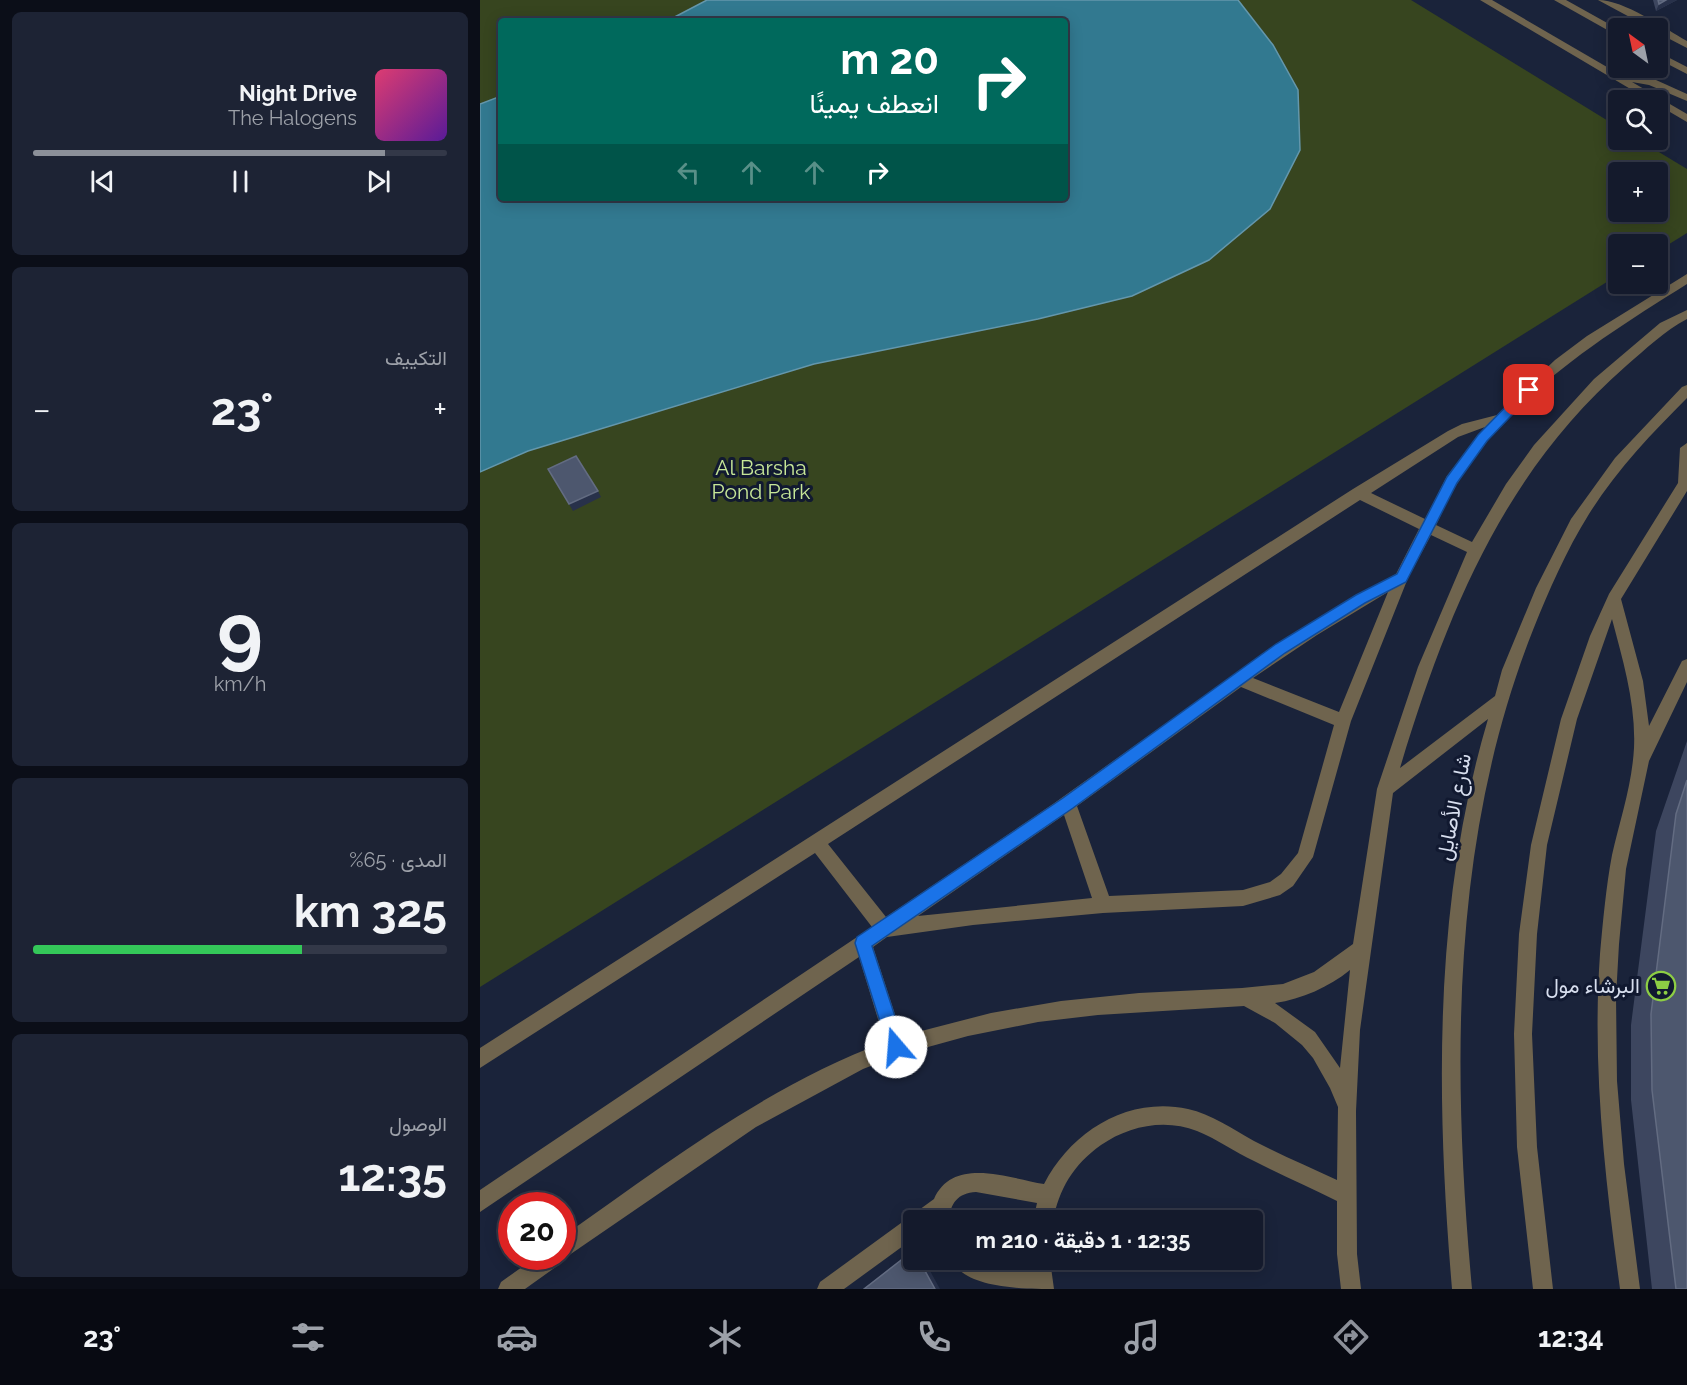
<!DOCTYPE html>
<html lang="ar">
<meta charset="utf-8">
<style>
body{margin:0;font-family:Raleway,Vazirmatn,sans-serif;background:#1d2334;color:#f1f3f6;direction:rtl;height:100vh;display:flex;flex-direction:column;font-size:22px;white-space:nowrap}
*{box-sizing:border-box;margin:0}
p{font-size:20px;color:#9da1a9}
.icon{flex:none;width:33px;height:33px;fill:none;stroke:currentColor;stroke-width:2;stroke-linecap:round;stroke-linejoin:round}
.map{position:relative;flex:1;overflow:hidden;direction:ltr}
.sheet{display:flex;flex-direction:column;gap:12px;padding:12px;background:#0b0e18;width:480px}
.sheet>*{flex:none}
.hud{position:absolute;left:18px;top:18px;width:570px;height:183px;border-radius:6px;box-shadow:0 3px 15px #0003,0 0 0 2px #333848;direction:rtl;background:#00695c;color:#fff;overflow:hidden}
.needle{width:39px;rotate:327deg}
.buttons{position:absolute;left:1128px;top:18px;display:grid;gap:12px}
.buttons a{display:grid;place-items:center;width:60px;height:60px;border-radius:6px;background:#141a2c;box-shadow:0 3px 15px #0003,0 0 0 2px #333848;font-size:30px}
.speed{position:absolute;left:18px;top:1192px;display:flex;gap:12px;font-size:30px;font-weight:700;text-align:center}
.speed>*{display:grid;place-content:center;width:78px;height:78px;border-radius:50%;background:#141a2c;box-shadow:0 3px 15px #0003,0 0 0 2px #333848;line-height:1}
.speed .limit{border:9px solid #d22;background:#fff;color:#111}
.pin{position:absolute;display:grid;place-items:center;width:51px;height:51px;color:#fff;margin:-26px;border-radius:12px;box-shadow:0 3px 9px #0006}
.me{position:absolute;width:66px;margin:-33px;rotate:342deg;stroke-linejoin:round;filter:drop-shadow(0 0 4px #0008)}
.turn{display:flex;align-items:center;gap:21px;height:126px;padding:0 30px;font-size:27px}
.turn .icon{width:78px;height:78px;stroke-width:2.5}
.turn b{display:block;font-size:42px;line-height:51px}
.lanes{display:flex;align-items:center;height:57px;padding:0 30px;background:#0003;justify-content:center;gap:30px;direction:ltr}
.lanes .off{opacity:.35}
.big{font-size:45px;font-weight:700;line-height:1.1}
.sheet .widget{flex:1;display:flex;flex-direction:column;justify-content:center;gap:9px;min-width:0;padding:0 21px;border-radius:9px;background:#1d2334}
.sheet .dial{align-items:center;gap:0}
.dial b{font-size:78px;line-height:1}
.song{display:flex;align-items:center;gap:18px}
.cover{width:72px;height:72px;border-radius:9px;background:linear-gradient(135deg,hsl(340 70% 55%),hsl(270 70% 35%))}
.played{height:6px;border-radius:3px;background:linear-gradient(90deg,#8c9099 85%,#333848 85%)}
.keys{display:flex;justify-content:space-around;direction:ltr}
.heat{display:flex;justify-content:space-between;align-items:center;font-size:33px;direction:ltr}
.charge{height:9px;border-radius:4px;background:linear-gradient(90deg,#34c759 65%,#333848 0)}
.trip{position:absolute;left:423px;top:1210px;width:360px;height:60px;border-radius:6px;background:#141a2c;box-shadow:0 3px 15px #0003,0 0 0 2px #333848;font-weight:700;line-height:60px;text-align:center;direction:rtl}
.tab-bar{display:flex;height:96px;justify-content:space-around;align-items:center;background:#080a12;color:#9da1a9}
.tab-bar .icon{width:42px;height:42px}
.tab-bar .on{color:#8c9099}
.tab-bar b{font-size:27px;color:#f1f3f6}
main{display:flex;flex:1;min-height:0}
.map>svg:first-child{display:block}
.green{fill:#37451f;fill-rule:evenodd}
.water{fill:#327990;stroke:#6497ac;stroke-width:1.5}
.lines{fill:none;stroke-linecap:round;stroke-linejoin:round}
.minor{fill:#6f644e;fill-rule:evenodd}
.wall{fill:#3d465f}
.shaded-wall{fill:#28314a}
.building{fill:#4d576e;stroke:#636c82;stroke-width:1.5}
.route{fill:#1a73e8;stroke:#114b97;stroke-width:1.5}
.labels{text-anchor:middle;stroke-width:6;stroke-linejoin:round;paint-order:stroke}
.park-label{font-size:21px;fill:#c6e697;stroke:#111930}
.street-label{font-size:21px;fill:#d7deee;stroke:#111930}
.poi-label{font-size:21px;fill:#d7deee;stroke:#111930;text-anchor:end}
</style>
<main>
<div class="map">
<svg width="1207" height="1289" viewBox="0 0 1207 1289">
<rect width="100%" height="100%" fill="#1a233a"/>
<path class="green" d="M0,0H931L1138,127V140H1159L1207,169V233L1178,251V244H1138V275L0,987ZM21,21H585V198H21ZM1138,172H1178V212H1138Z"/>
<path class="water" d="M227,0H758L793,45L818,90L820,150L790,209L729,260L652,296L558,319L334,364L48,451L0,472V104L21,96V198H585V21H187Z"/>
<g class="lines">
<path class="minor" d="M1000,0H1012L1139,74L1176,80L1207,94V101L1169,85L1152,82L1207,114V122L1178,105V100H1169Z
M1074,0H1086L1138,29V36Z
M1118,0C1144,0 1184,28 1207,41V48L1178,33V28H1170Z
M1178,52L1207,67V74L1178,59Z
M1207,274V284C1121,338 1031,394 977,484C969,497 963,511 956,525L992,542L1026,484L1054,445L1114,379L1180,323L1207,310V319C1184,331 1166,349 1146,366C1023,473 966,616 920,768L1015,696L1022,670L1056,588L1091,519L1135,458L1202,387L1207,385V398C1171,434 1136,471 1109,514C1086,551 1069,590 1053,630C970,840 972,1068 992,1289H972C956,1098 953,904 1008,719L913,793L880,1030L876,1111L877,1254L881,1289H861L857,1254V1201C829,1187 801,1175 774,1161C755,1152 737,1139 717,1131C685,1118 648,1126 621,1145C593,1165 579,1189 573,1221H553L557,1203L496,1192C478,1193 470,1203 469,1221H434V1238L364,1289H337L340,1282L454,1199C473,1156 528,1178 564,1184C591,1132 647,1096 708,1109C731,1114 753,1129 774,1141C801,1155 829,1167 857,1180L858,1107L850,1088L833,1058L822,1045L795,1023L764,1006L618,1015L558,1022L488,1036L419,1055L383,1069L276,1127L82,1260L80,1264L45,1289H18L21,1282L56,1257H82V1237C184,1165 287,1086 405,1042L379,957L0,1212V1190L392,927L335,853L0,1068V1048L873,489L968,431L982,424L1017,415L1075,360L1107,336ZM1005,427L967,476L945,519L891,493L978,437ZM880,500L939,529L916,574L870,599L783,654L573,804L406,917L348,844ZM951,535L987,552L938,667L897,789L873,944L834,972L803,984L762,988L659,993L581,1001L511,1013L422,1036L393,947L407,937L493,925L623,913L763,906L800,895L813,886L833,857L871,721L928,578ZM908,592L859,712L773,678L837,635ZM761,687L854,725L818,853L801,874L790,882L763,890L629,896L597,806ZM584,815L612,898L438,916ZM870,970L860,1068L835,1032L795,1003C822,999 849,987 870,970Z
M1207,443V491L1141,599L1163,681L1169,726L1202,661L1207,659V682L1169,761L1146,869L1139,944L1136,997L1137,1081L1144,1164L1160,1289H1140C1125,1178 1112,1067 1120,954C1123,921 1126,887 1132,855C1140,820 1152,785 1154,748C1156,704 1143,661 1132,619L1097,719L1067,845L1057,934L1052,1034L1057,1147L1073,1289H1053L1037,1147L1034,1034L1039,934L1051,845L1081,719L1110,636L1129,594L1198,483L1200,448Z
M472,1260C499,1260 524,1267 551,1269L550,1260H570L574,1289C547,1289 484,1289 472,1260Z"/>
</g>
<path class="wall" d="M1173,0H1197L1176,11Z
M1207,741V1289H1172L1151,1100V1025L1176,831Z"/>
<path class="shaded-wall" d="M1186,0H1197L1176,11L1179,4Z
M118,491L121,497L93,511L89,504Z
M439,1260H444L460,1289H455Z"/>
<path class="building" d="M1178,0H1186L1179,4Z
M96,456L118,491L89,504L68,469Z
M1207,780V1289H1196L1172,1090L1171,1014L1196,814Z
M434,1250V1260H439L455,1289H384Z"/>
<path class="route" d="M1049,386L1055,390L1053,393L1007,441L977,483L926,582L885,603L805,653L593,808L392,946L425,1047L422,1053L416,1055L410,1053L375,943L377,937L583,798L796,644L876,595L917,574L967,477L998,435L1045,387Z"/>
<defs>
<g id="supermarket-ring" transform="scale(1.5)"><circle r="9.5" fill="#111930" stroke="#8dce44" stroke-width="1.5"/><path d="M-6-5.5h2.5l.6 2H6L4.5 2H-2.5L-4.4-4H-6ZM-1.5 3.2a1.3 1.3 0 1 0 .1 0ZM3 3.2a1.3 1.3 0 1 0 .1 0Z" fill="#8dce44"/></g>
</defs>
<g fill-rule="evenodd">
<use href="#supermarket-ring" x="1181" y="986"/>
</g>
<g class="labels">
<g class="park-label">
<text x="281" y="475">Al Barsha<tspan x="281" dy="24">Pond Park</tspan></text>
</g>
<g class="street-label">
<text transform="translate(974 807) rotate(-79)" y="7">شارع الأصايل</text>
</g>
<g class="poi-label">
<text x="1160" y="993">البرشاء مول</text>
</g>
</g>
</svg>
<div class="buttons">
<a><svg class="needle" viewBox="-14 -14 28 28"><path d="M0-13l5 13h-10z" fill="#e53935"/><path d="M0 13l5-13h-10z" fill="#9da1a9"/></svg></a>
<a><svg class="icon" aria-label="search" viewBox="0 0 24 24"><circle cx="10" cy="10" r="6"/><path d="M15 15l6 6"/></svg></a>
<a>+</a>
<a>−</a>
</div>
<div class="speed"><div class="limit">20</div></div>
<div class="pin" style="left:1049px;top:390px;background:#d93025"><svg class="icon" aria-label="arrive" viewBox="0 0 24 24"><path d="M6 21V4h12l-3 4 3 4H6"/></svg></div>
<svg class="me" style="left:416px;top:1047px" viewBox="-20 -20 40 40"><circle r="19" fill="#fff"/><path d="M0-13L10 11 0 6-10 11z" fill="#1a73e8"/></svg>
<div class="trip">12:35 · 1 دقيقة · 210 m</div>
<div class="hud">
<div class="turn"><svg class="icon" aria-label="right" viewBox="0 0 24 24"><path d="M7 20v-9h11M14 6l5 5-5 5"/></svg><div><b>20 m</b>انعطف يمينًا</div></div>
<div class="lanes"><svg class="icon off" aria-label="left" viewBox="0 0 24 24"><path d="M17 20v-9H6M10 6l-5 5 5 5"/></svg><svg class="icon off" aria-label="ahead" viewBox="0 0 24 24"><path d="M12 20V5M6 11l6-6 6 6"/></svg><svg class="icon off" aria-label="ahead" viewBox="0 0 24 24"><path d="M12 20V5M6 11l6-6 6 6"/></svg><svg class="icon" aria-label="right" viewBox="0 0 24 24"><path d="M7 20v-9h11M14 6l5 5-5 5"/></svg></div>
</div>
</div>
<section class="sheet">
<div class="widget">
<div class="song"><i class="cover"></i><div><b>Night Drive</b><p>The Halogens</p></div></div>
<div class="played"></div>
<div class="keys"><svg class="icon" aria-label="previous" viewBox="0 0 24 24"><path d="M18 5L8 12l10 7zM5 5v14"/></svg><svg class="icon" aria-label="pause" viewBox="0 0 24 24"><path d="M8 5v14M16 5v14"/></svg><svg class="icon" aria-label="next" viewBox="0 0 24 24"><path d="M6 5l10 7-10 7zM19 5v14"/></svg></div>
</div>
<div class="widget"><p>التكييف</p>
<div class="heat"><a>−</a><b class="big">23°</b><a>+</a></div>
</div>
<div class="widget dial"><b>9</b><p>km/h</p></div>
<div class="widget"><p>المدى · 65%</p><b class="big">325 km</b><div class="charge"></div></div>
<div class="widget"><p>الوصول</p><b class="big">12:35</b></div>
</section>
</main>
<nav class="tab-bar">
<b>12:34</b>
<svg class="icon on" aria-label="directions" viewBox="0 0 24 24"><path d="M12 3l9 9-9 9-9-9zM9 14v-3h6M13 9l2 2-2 2"/></svg>
<svg class="icon" aria-label="music" viewBox="0 0 24 24"><path d="M9 18V5l10-2v13"/><circle cx="6" cy="18" r="3"/><circle cx="16" cy="16" r="3"/></svg>
<svg class="icon" aria-label="phone" viewBox="0 0 24 24"><path d="M5 4h4l2 5-3 2q2 4 5 5l2-3 5 2v4C11 20 4 13 5 4z"/></svg>
<svg class="icon" aria-label="climate" viewBox="0 0 24 24"><path d="M12 3v18M4 7l16 10M4 17L20 7"/></svg>
<svg class="icon" aria-label="car" viewBox="0 0 24 24"><path d="M5 17H2v-5l4-1 3-4h7l3 4 3 1v5h-3M9 17h6M6 11h13"/><circle cx="7" cy="17" r="2"/><circle cx="17" cy="17" r="2"/></svg>
<svg class="icon" aria-label="filters" viewBox="0 0 24 24"><path d="M4 7h16M4 17h16"/><circle cx="9" cy="7" r="2"/><circle cx="15" cy="17" r="2"/></svg>
<b>23°</b>
</nav>
